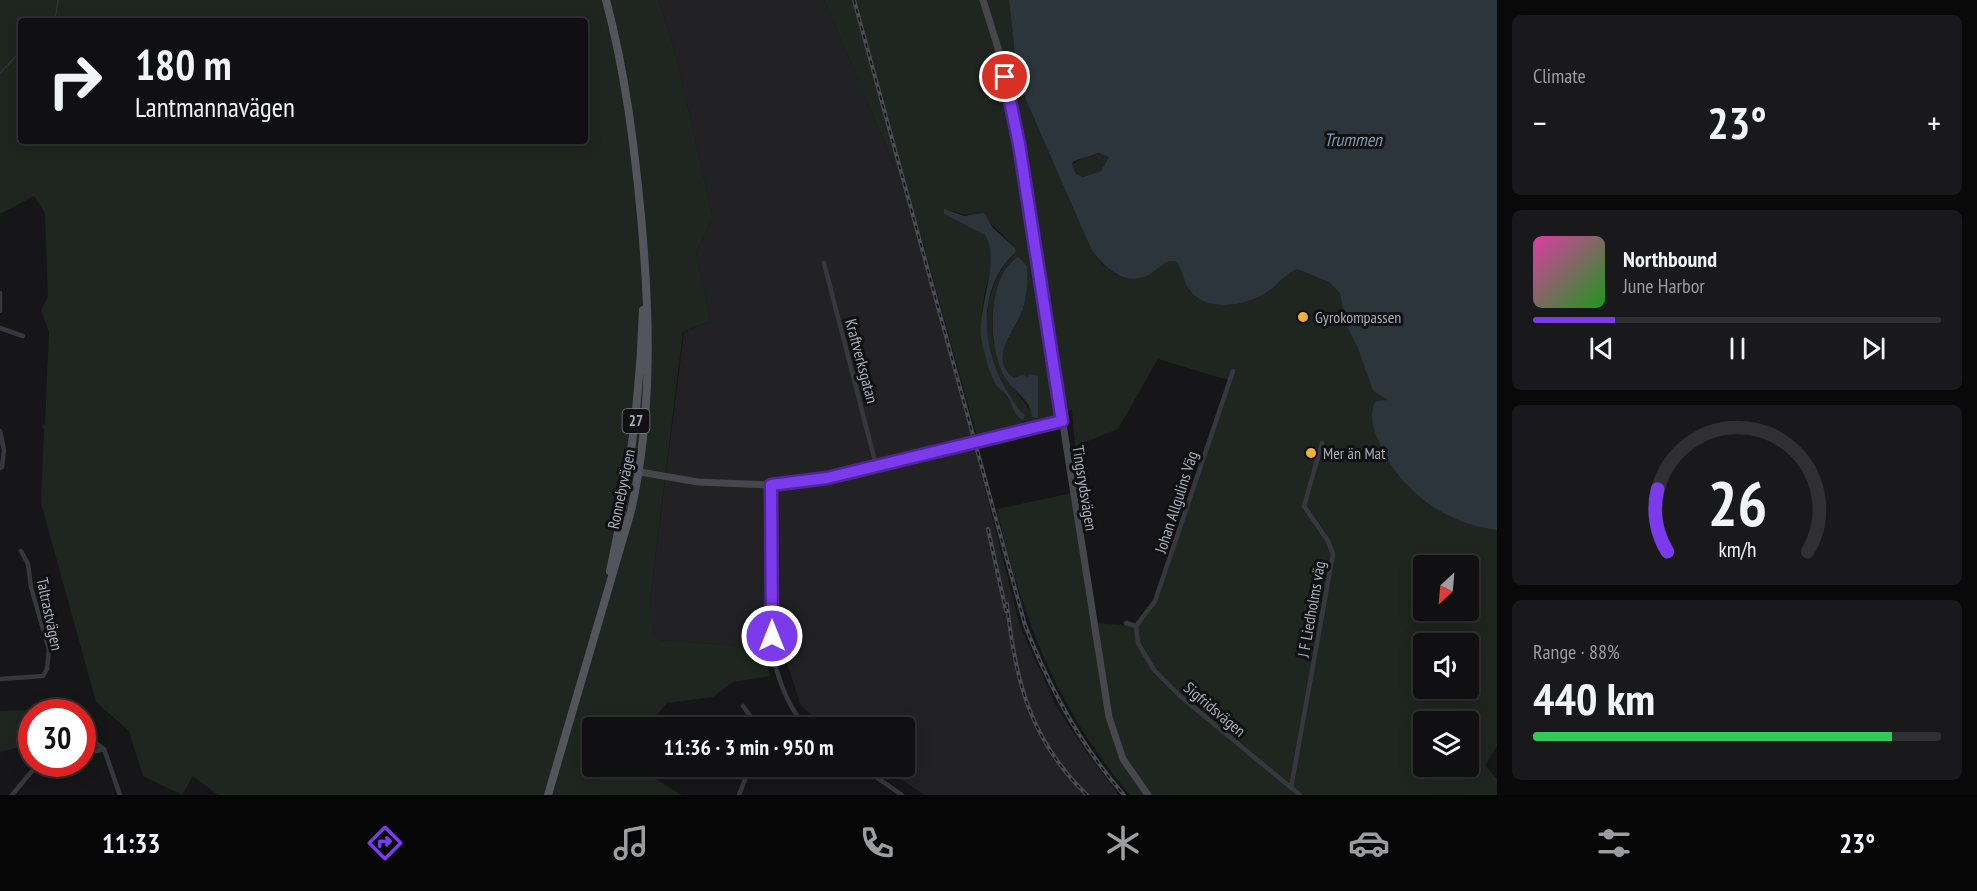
<!DOCTYPE html>
<meta charset="utf-8">
<style>
body{margin:0;font-family:"PT Sans Narrow",sans-serif;background:#19191b;color:#f1f3f6;height:100vh;display:flex;flex-direction:column;font-size:22px;white-space:nowrap}
*{box-sizing:border-box;margin:0}
p{font-size:20px;color:#9c9d9f}
.icon{flex:none;width:33px;height:33px;fill:none;stroke:currentColor;stroke-width:2;stroke-linecap:round;stroke-linejoin:round}
.map{position:relative;flex:1;overflow:hidden}
.sheet{display:flex;flex-direction:column;gap:15px;padding:15px;background:#09090a;width:480px}
.sheet>*{flex:none}
.hud{position:absolute;left:18px;top:18px;width:570px;height:126px;border-radius:6px;box-shadow:0 3px 15px #0003,0 0 0 2px #303032;background:#101012;color:#f1f3f6;overflow:hidden}
.needle{width:39px;rotate:206deg}
.tools{position:absolute;left:1413px;top:555px;display:grid;gap:12px}
.tools a{display:grid;place-items:center;width:66px;height:66px;border-radius:6px;background:#101012;box-shadow:0 3px 15px #0003,0 0 0 2px #303032;font-size:30px}
.speed{position:absolute;left:18px;top:699px;display:flex;gap:12px;font-size:30px;font-weight:700;text-align:center}
.speed>*{display:grid;place-content:center;width:78px;height:78px;border-radius:50%;background:#101012;box-shadow:0 3px 15px #0003,0 0 0 2px #303032;line-height:1}
.speed .limit{border:9px solid #d22;background:#fff;color:#111}
.pin{position:absolute;display:grid;place-items:center;width:51px;height:51px;color:#fff;margin:-26px;border:3px solid #fff;border-radius:50%;box-shadow:0 2px 6px #0007}
.me{position:absolute;width:66px;margin:-33px;rotate:0deg;stroke-linejoin:round;filter:drop-shadow(0 0 4px #0008)}
.turn{display:flex;align-items:center;gap:21px;height:126px;padding:0 18px;font-size:27px}
.turn .icon{width:78px;height:78px;stroke-width:2.5}
.turn b{display:block;font-size:42px;line-height:51px}
.big{font-size:45px;font-weight:700;line-height:1.1}
.sheet .widget{flex:1;display:flex;flex-direction:column;justify-content:center;gap:9px;min-width:0;padding:0 21px;border-radius:9px;background:#19191b}
.sheet .dial{align-items:center;gap:0}
.dial svg{height:156px;overflow:visible;fill:none;stroke:#303032;stroke-width:7;stroke-linecap:round;text-anchor:middle}
.dial text{fill:#f1f3f6;stroke:none}
.song{display:flex;align-items:center;gap:18px}
.cover{width:72px;height:72px;border-radius:9px;background:linear-gradient(135deg,hsl(320 70% 55%),hsl(120 70% 35%))}
.played{height:6px;border-radius:3px;background:linear-gradient(90deg,#7c3aed 20%,#303032 20%)}
.keys{display:flex;justify-content:space-around;direction:ltr}
.heat{display:flex;justify-content:space-between;align-items:center;font-size:33px;direction:ltr}
.charge{height:9px;border-radius:4px;background:linear-gradient(90deg,#34c759 88%,#303032 0)}
.trip{position:absolute;left:582px;top:717px;width:333px;height:60px;border-radius:6px;background:#101012;box-shadow:0 3px 15px #0003,0 0 0 2px #303032;font-weight:700;line-height:60px;text-align:center}
.dock{display:flex;height:96px;justify-content:space-around;align-items:center;background:#060607;color:#9c9d9f}
.dock .icon{width:42px;height:42px}
.dock .active{color:#7c3aed}
.dock b{font-size:27px;color:#f1f3f6}
main{display:flex;flex:1;min-height:0}
.map>svg:first-child{display:block}
.built{fill:#222225}
.green{fill:#1e261f;fill-rule:evenodd}
.water{fill:#2c353c;fill-rule:evenodd}
.lines{fill:none;stroke-linecap:round;stroke-linejoin:round}
.stream{stroke:#2c353c;stroke-width:1.5}
.street{stroke:#37383d;stroke-width:4.5}
.secondary{stroke:#45474d;stroke-width:7}
.primary{stroke:#53555c;stroke-width:8}
.rail-casing{stroke:#4a4c52;stroke-width:4}
.rail{stroke:#111113;stroke-width:1.5;stroke-dasharray:4.5;stroke-linecap:butt}
.route-casing{stroke:#51269a;stroke-width:15}
.route{stroke:#7c3aed;stroke-width:10}
.poi-dot{fill:#f2b134;stroke:#111113;stroke-width:2}
.labels{text-anchor:middle;stroke-width:6;stroke-linejoin:round;paint-order:stroke}
.shield{fill:#111113;stroke:#7b7e86;stroke-width:1.5}
.shield-label{font-size:15px;font-weight:bold;fill:#a8adb8}
.poi-label{font-size:16px;fill:#a8adb8;stroke:#111113;text-anchor:start}
.street-label{font-size:16px;fill:#a8adb8;stroke:#111113}
.water-label{font-size:18px;font-style:italic;fill:#7f9bb3;stroke:#111113}
</style>
<main>
<div class="map">
<svg width="1497" height="795" viewBox="0 0 1497 795">
<rect width="100%" height="100%" fill="#161618"/>
<path class="built" d="M659,0H824L915,214L1020,626L1056,706L1087,753L1119,795H925L882,767L904,766V728L827,727L801,706L780,642L763,648L659,640L653,634L650,600L684,332L711,321L696,253L713,218L676,56Z"/>
<path class="green" d="M0,0H659L676,56L713,218L696,253L711,321L683,332L650,600L653,634L660,640L763,648L770,676L733,682L713,697L667,703L647,727L592,728V766L644,767L654,778L682,795H218L193,776L182,795L143,776L129,731L96,702L41,503L44,429L42,426L45,424L49,332L41,310L48,297L45,213L34,196L0,214ZM21,21H585V141H21Z
M824,0H1009L1016,64L1026,100L1091,249L1100,262L1116,275L1151,274L1164,263L1177,260C1182,269 1183,278 1188,286C1202,313 1242,307 1264,294C1277,287 1281,277 1297,269L1329,282L1340,293L1345,323L1357,346L1373,391L1388,400L1484,528L1497,530V746L1485,765L1497,779V795H1130C1057,709 1022,618 997,509L1072,493L1093,623L1136,626L1155,601L1228,380L1158,359L1118,429L1075,446L1072,410L1058,413L1051,422L978,440L915,214ZM954,211C965,217 968,213 977,216C991,221 1005,237 1015,248L1016,252C971,293 982,374 1023,414C1013,409 1012,402 1005,395C985,371 978,335 983,303C986,282 998,255 986,235L944,214ZM1014,260L1027,271C1026,284 1027,297 1023,309C1016,331 987,358 1014,378L1028,377L1037,418C1027,406 1008,383 1002,369C986,336 989,287 1014,260ZM1424,566H1468V610H1424ZM1424,644H1468V688H1424ZM1424,722H1468V766H1424Z
M1092,153L1108,155L1109,161L1101,171L1082,177L1076,174L1072,164Z
M50,709L52,712H32L31,744L0,752V711Z"/>
<path class="water" d="M1009,0H1497V530C1444,524 1395,487 1377,437C1372,425 1369,413 1376,401L1388,400L1373,391L1357,346L1345,323L1340,293L1329,282L1297,269C1281,277 1277,287 1264,294C1242,307 1202,313 1187,286C1183,278 1182,269 1176,261C1164,260 1161,267 1152,273C1127,289 1104,268 1091,249L1026,100L1016,64ZM1098,153L1109,157L1101,171L1083,177L1076,174L1072,164L1074,161Z
M944,209L964,216L984,213L993,228L1015,248L1016,252C974,289 982,356 1011,397C1016,404 1018,411 1025,415L1023,420C1015,416 1012,406 1009,399C1006,393 1000,390 996,385C989,373 983,350 981,336C978,306 1001,260 985,235L944,214Z
M1018,257L1027,266C1028,279 1027,296 1023,309C1016,330 987,358 1014,378L1022,375L1028,377L1029,374L1038,376V418L1032,417C1031,400 1015,393 1006,379C987,351 986,276 1018,257Z"/>
<g class="lines">
<path class="stream" d="M52,21L56,14L58,0
M0,73L21,51"/>
<path class="street" d="M824,263L876,465
M0,293V311
M0,328L23,336
M0,431L4,450L2,467L0,468
M771,485L773,656C779,682 788,708 807,728
M1126,623L1136,626L1155,601L1233,371
M1136,626L1138,643L1154,670L1180,696L1300,795
M0,679L43,676L47,669L49,650L31,587L28,564L21,551
M743,706L759,728
M82,733L104,749
M82,755L104,749L120,795
M727,766L746,777
M860,766L902,795
M1291,788L1333,554L1328,541L1304,506L1322,443
M12,795L32,771L50,764
M739,795L746,777L753,766"/>
<path class="secondary" d="M983,0L1002,61L1019,144L1109,717L1123,759L1148,795
M634,471L698,482L771,485L827,478L1062,421"/>
<path class="primary" d="M610,571C629,484 640,399 643,310
M548,795L631,511C653,413 650,315 641,216C634,143 625,71 606,0"/>
<g class="rail-casing">
<path id="rail" d="M854,0L1025,625C1049,687 1080,745 1124,795
M988,529L1006,611
M1007,604C1015,680 1030,740 1087,795"/>
</g>
<use href="#rail" class="rail"/>
</g>
<g class="lines">
<g class="route-casing">
<path id="route" d="M772,636L771,485L827,478L1062,421L1019,144L1005,77"/>
</g>
<use href="#route" class="route"/>
</g>
<g class="poi-dot">
<circle cx="1303" cy="317" r="6"/>
<circle cx="1311" cy="453" r="6"/>
</g>
<g class="labels">
<rect class="shield" x="622.5" y="409" width="27" height="24" rx="4.5"/>
<g class="shield-label">
<text x="636" y="426">27</text>
</g>
<g class="poi-label">
<text x="1315" y="323">Gyrokompassen</text>
<text x="1323" y="459">Mer än Mat</text>
</g>
<g class="street-label">
<text transform="translate(862 361) rotate(75)" y="6">Kraftverksgatan</text>
<text transform="translate(1085 488) rotate(81)" y="6">Tingsrydsvägen</text>
<text transform="translate(621 489) rotate(-78)" y="6">Ronnebyvägen</text>
<text transform="translate(1176 502) rotate(-72)" y="6">Johan Allgulins Väg</text>
<text transform="translate(1311 609) rotate(-80)" y="6">J F Liedholms väg</text>
<text transform="translate(50 614) rotate(78)" y="6">Taltrastvägen</text>
<text transform="translate(1215 709) rotate(40)" y="6">Sigfridsvägen</text>
</g>
<g class="water-label">
<text x="1353" y="146">Trummen</text>
</g>
</g>
</svg>
<div class="tools">
<a><svg class="needle" viewBox="-14 -14 28 28"><path d="M0-13l5 13h-10z" fill="#e53935"/><path d="M0 13l5-13h-10z" fill="#9c9d9f"/></svg></a>
<a><svg class="icon" aria-label="sound" viewBox="0 0 24 24"><path d="M4 9h4l5-4v14l-5-4H4zM17 9q2 3 0 6"/></svg></a>
<a><svg class="icon" aria-label="layers" viewBox="0 0 24 24"><path d="M12 4l9 5-9 5-9-5zM3 14l9 5 9-5"/></svg></a>
</div>
<div class="speed"><div class="limit">30</div></div>
<div class="pin" style="left:1005px;top:77px;background:#d93025"><svg class="icon" aria-label="arrive" viewBox="0 0 24 24"><path d="M6 21V4h12l-3 4 3 4H6"/></svg></div>
<svg class="me" style="left:772px;top:636px" viewBox="-20 -20 40 40"><circle r="17" fill="#7c3aed" stroke="#fff" stroke-width="3"/><path d="M0-11L8 9 0 5-8 9z" fill="#fff"/></svg>
<div class="trip">11:36 · 3 min · 950 m</div>
<div class="hud">
<div class="turn"><svg class="icon" aria-label="right" viewBox="0 0 24 24"><path d="M7 20v-9h11M14 6l5 5-5 5"/></svg><div><b>180 m</b>Lantmannavägen</div></div>
</div>
</div>
<section class="sheet">
<div class="widget"><p>Climate</p>
<div class="heat"><a>−</a><b class="big">23°</b><a>+</a></div>
</div>
<div class="widget">
<div class="song"><i class="cover"></i><div><b>Northbound</b><p>June Harbor</p></div></div>
<div class="played"></div>
<div class="keys"><svg class="icon" aria-label="previous" viewBox="0 0 24 24"><path d="M18 5L8 12l10 7zM5 5v14"/></svg><svg class="icon" aria-label="pause" viewBox="0 0 24 24"><path d="M8 5v14M16 5v14"/></svg><svg class="icon" aria-label="next" viewBox="0 0 24 24"><path d="M6 5l10 7-10 7zM19 5v14"/></svg></div>
</div>
<div class="widget dial"><svg viewBox="0 0 100 80">
<path d="M14 69A42 42 0 1 1 86 69"/>
<path d="M14 69A42 42 0 0 1 9 37" stroke="#7c3aed"/>
<text x="50" y="56" font-size="32" font-weight="700">26</text>
<text x="50" y="72" font-size="11">km/h</text>
</svg></div>
<div class="widget"><p>Range · 88%</p><b class="big">440 km</b><div class="charge"></div></div>
</section>
</main>
<nav class="dock">
<b>11:33</b>
<svg class="icon active" aria-label="directions" viewBox="0 0 24 24"><path d="M12 3l9 9-9 9-9-9zM9 14v-3h6M13 9l2 2-2 2"/></svg>
<svg class="icon" aria-label="music" viewBox="0 0 24 24"><path d="M9 18V5l10-2v13"/><circle cx="6" cy="18" r="3"/><circle cx="16" cy="16" r="3"/></svg>
<svg class="icon" aria-label="phone" viewBox="0 0 24 24"><path d="M5 4h4l2 5-3 2q2 4 5 5l2-3 5 2v4C11 20 4 13 5 4z"/></svg>
<svg class="icon" aria-label="climate" viewBox="0 0 24 24"><path d="M12 3v18M4 7l16 10M4 17L20 7"/></svg>
<svg class="icon" aria-label="car" viewBox="0 0 24 24"><path d="M5 17H2v-5l4-1 3-4h7l3 4 3 1v5h-3M9 17h6M6 11h13"/><circle cx="7" cy="17" r="2"/><circle cx="17" cy="17" r="2"/></svg>
<svg class="icon" aria-label="filters" viewBox="0 0 24 24"><path d="M4 7h16M4 17h16"/><circle cx="9" cy="7" r="2"/><circle cx="15" cy="17" r="2"/></svg>
<b>23°</b>
</nav>
